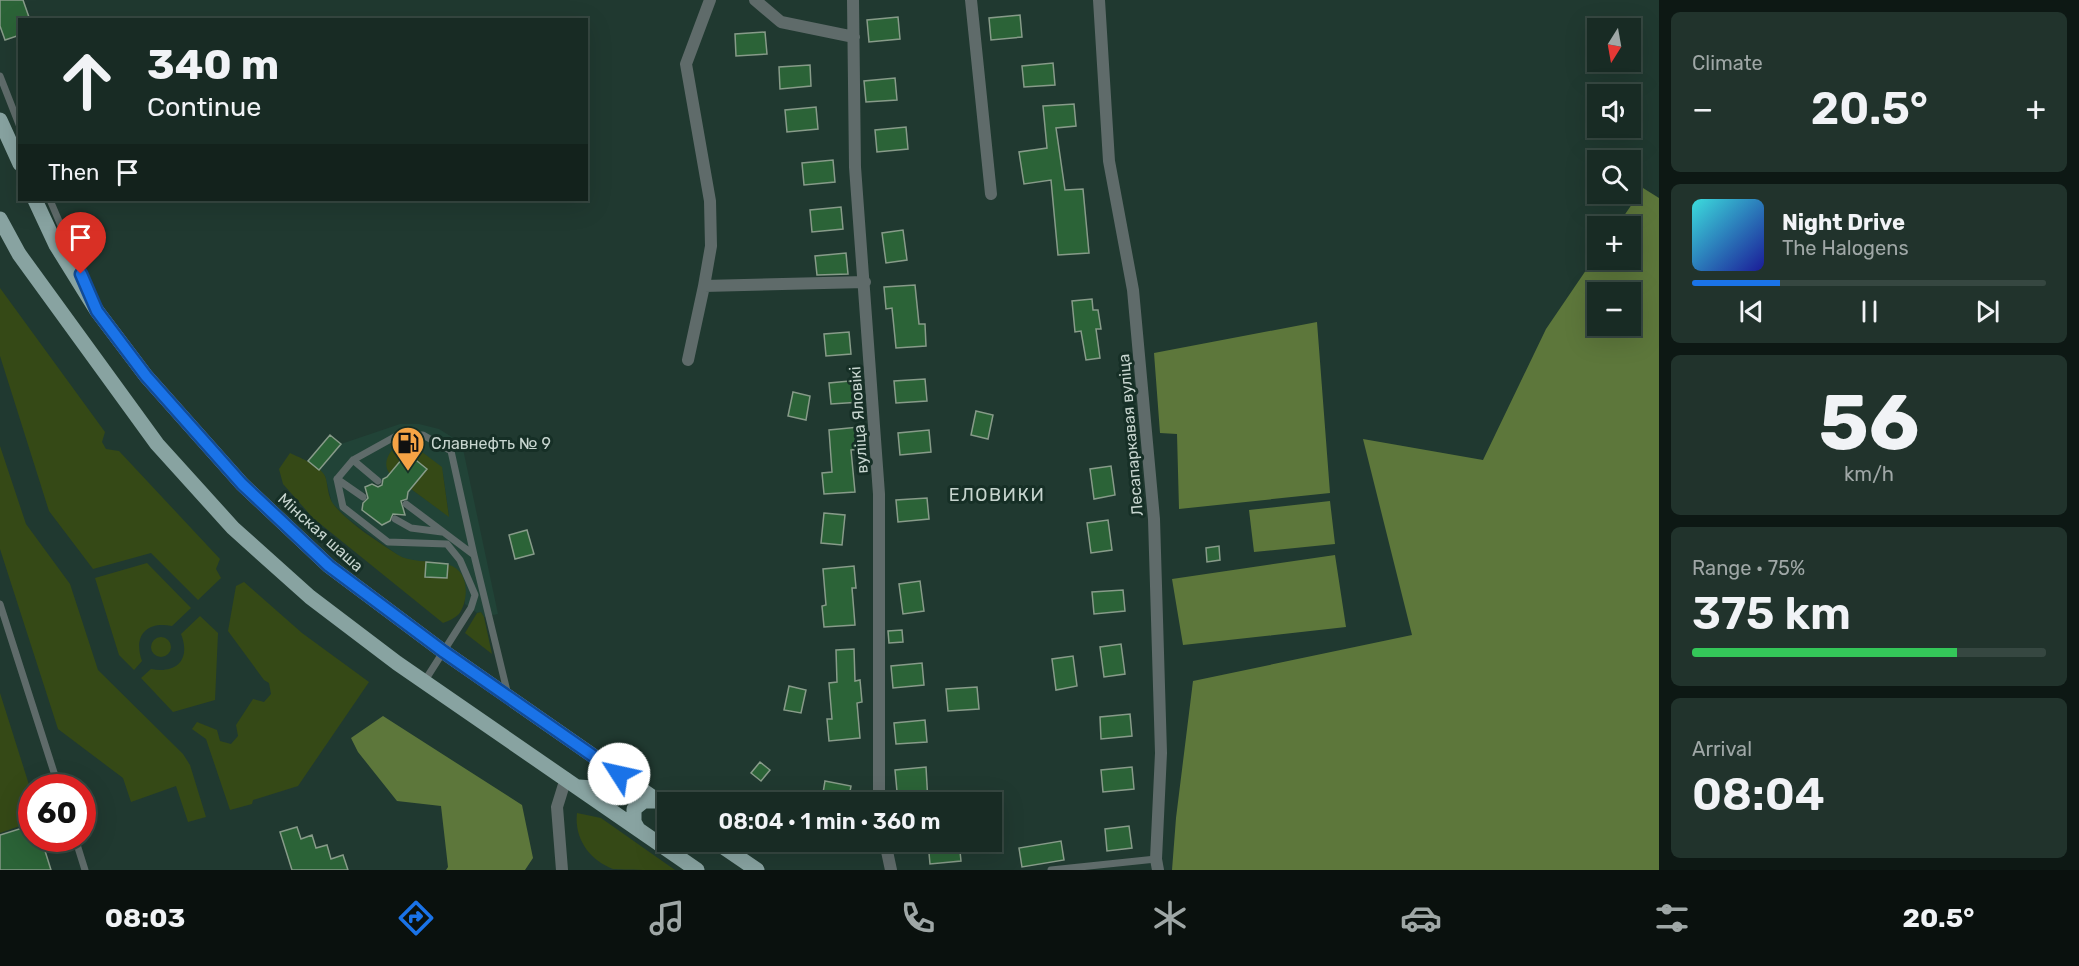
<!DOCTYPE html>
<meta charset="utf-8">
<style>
body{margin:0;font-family:Rubik,sans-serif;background:#21332c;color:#f1f3f6;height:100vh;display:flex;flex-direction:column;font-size:22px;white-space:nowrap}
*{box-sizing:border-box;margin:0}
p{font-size:20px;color:#9fa7a6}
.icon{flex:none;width:33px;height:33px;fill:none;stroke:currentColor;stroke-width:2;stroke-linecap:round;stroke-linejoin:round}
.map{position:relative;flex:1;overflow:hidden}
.panel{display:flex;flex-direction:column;gap:12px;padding:12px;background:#0d1814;width:420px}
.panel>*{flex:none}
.top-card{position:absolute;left:18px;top:18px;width:570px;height:183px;border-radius:0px;box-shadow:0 6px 24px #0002,0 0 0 2px #364741;background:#182b24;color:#f1f3f6;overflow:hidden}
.needle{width:39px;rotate:191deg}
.controls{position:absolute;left:1587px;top:18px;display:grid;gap:12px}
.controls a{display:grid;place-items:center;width:54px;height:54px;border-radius:0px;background:#182b24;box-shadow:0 6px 24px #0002,0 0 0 2px #364741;font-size:30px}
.speed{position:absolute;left:18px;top:774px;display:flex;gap:12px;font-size:30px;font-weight:700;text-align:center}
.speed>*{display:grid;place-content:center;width:78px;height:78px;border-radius:50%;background:#182b24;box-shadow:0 6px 24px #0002,0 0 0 2px #364741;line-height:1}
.speed .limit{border:9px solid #d22;background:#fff;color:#111}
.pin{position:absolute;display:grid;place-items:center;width:51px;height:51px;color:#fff;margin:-62px -26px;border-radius:50% 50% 50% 0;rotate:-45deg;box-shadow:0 0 6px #0007}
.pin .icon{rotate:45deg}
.me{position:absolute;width:66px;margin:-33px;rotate:305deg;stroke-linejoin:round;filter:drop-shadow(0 0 4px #0008)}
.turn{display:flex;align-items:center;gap:21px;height:126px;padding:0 30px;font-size:27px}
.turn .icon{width:78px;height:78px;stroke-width:2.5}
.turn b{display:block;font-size:42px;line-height:51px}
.then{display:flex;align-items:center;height:57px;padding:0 30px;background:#0003;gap:12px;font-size:22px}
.big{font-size:45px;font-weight:600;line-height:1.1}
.panel .widget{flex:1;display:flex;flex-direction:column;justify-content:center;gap:9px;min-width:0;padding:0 21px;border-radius:9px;background:#21332c}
.panel .dial{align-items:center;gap:0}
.dial b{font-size:78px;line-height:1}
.song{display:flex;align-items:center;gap:18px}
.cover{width:72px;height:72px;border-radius:9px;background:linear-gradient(135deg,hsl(180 70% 55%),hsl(240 70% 35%))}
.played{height:6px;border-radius:3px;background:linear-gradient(90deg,#1a73e8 25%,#364741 25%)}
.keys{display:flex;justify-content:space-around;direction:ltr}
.heat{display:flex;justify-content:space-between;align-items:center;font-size:33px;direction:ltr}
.charge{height:9px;border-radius:4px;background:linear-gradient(90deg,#34c759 75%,#364741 0)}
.trip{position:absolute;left:657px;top:792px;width:345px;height:60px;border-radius:0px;background:#182b24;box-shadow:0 6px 24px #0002,0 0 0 2px #364741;font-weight:600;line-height:60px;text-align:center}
.menu{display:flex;height:96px;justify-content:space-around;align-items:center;background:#0a110e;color:#9fa7a6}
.menu .icon{width:42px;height:42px}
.menu .current{color:#1a73e8}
.menu b{font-size:27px;color:#f1f3f6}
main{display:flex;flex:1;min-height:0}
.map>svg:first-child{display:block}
.built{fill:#214337;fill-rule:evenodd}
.green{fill:#354916}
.forest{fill:#5d773b;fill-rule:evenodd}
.building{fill:#2b6337;stroke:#879b89;stroke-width:1.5}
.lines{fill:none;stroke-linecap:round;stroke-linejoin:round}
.lane{stroke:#5f6b6a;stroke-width:7}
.street{stroke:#5f6b6a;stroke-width:12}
.primary{stroke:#88a3a1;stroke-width:15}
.route-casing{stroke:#114b97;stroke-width:15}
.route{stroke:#1a73e8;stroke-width:10}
.labels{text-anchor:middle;stroke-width:6;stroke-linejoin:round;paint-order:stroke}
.street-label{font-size:16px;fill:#c7d5cf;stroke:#162f26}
.poi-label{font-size:16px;fill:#c7d5cf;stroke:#162f26;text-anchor:start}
.neighbourhood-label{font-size:18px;letter-spacing:1.5px;fill:#c7d5cf;stroke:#162f26}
</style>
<main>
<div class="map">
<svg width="1659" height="870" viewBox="0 0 1659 870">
<rect width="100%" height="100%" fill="#203930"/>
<path class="built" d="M400,424H419L439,429L455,439L463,449L498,614L484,617L481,612L477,613L465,604V585L448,564L411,561L399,556L347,518L332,503L325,476L319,470L341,444ZM410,443L443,474L449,516L411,489L408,492L405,515L382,525L362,510L365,487L387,477Z"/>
<path class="green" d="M0,288L105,432L102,442L106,449L119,451L220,559L216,569L221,578L198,600L151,553L93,569L49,511L0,356Z
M403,441L410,443L442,467L449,517L411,489L427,469L407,453L390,474C380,462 392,447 403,441Z
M0,446L26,524L70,584L98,670L183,754L190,765L206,817L188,822L176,786L131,802L123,778L58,729L0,549Z
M290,453C300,458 323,466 326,479C328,487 328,498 334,505C350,524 374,539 395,553C413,567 446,556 459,571C469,582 467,603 459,614C455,618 449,621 443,623L313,518L283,484L279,469Z
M147,563L191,608L172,626C146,621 133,636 142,661L134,670L119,655L95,578Z
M244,582L302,633L369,682L298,786L253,800L252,804L230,810L206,739L192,729L197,722L217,730L220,741L231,744L238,736L236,725L253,699L264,702L271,694L269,683L264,680L228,631L236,586Z
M481,612L484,617L492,654L465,633L477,613Z
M200,616L218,633L215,700L173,712L141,678L151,669C177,674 191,659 181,634Z
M151 647a10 10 0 1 1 20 0a10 10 0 1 1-20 0Z
M0,693L31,791V822L0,833Z
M577,813L601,818L675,870C662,870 622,870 613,869C589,860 574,838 577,813Z"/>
<path class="forest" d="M1643,188L1659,198V870H1172L1176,818L1193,681L1412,635L1363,439L1483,460L1546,329L1597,254L1598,260H1630V226H1617ZM1598,292H1630V326H1598Z
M1317,322L1330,493L1179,509L1177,434L1160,433L1154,353Z
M1330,501L1335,544L1254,552L1249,510Z
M1335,555L1346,627L1183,645L1172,579Z
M383,716L522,805L533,858L525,870H446L448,867L441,806L397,801L358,752L351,738Z"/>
<path class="building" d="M0,0H23L30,20H20V35L5,40L0,26Z
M1020,15L1022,37L991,40L989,18Z
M898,17L900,39L869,42L867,20Z
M765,32L767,54L736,56L735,34Z
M1053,63L1055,85L1024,87L1022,66Z
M810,65L811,86L780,89L779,67Z
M895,78L897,100L866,102L864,81Z
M1074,104L1076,126L1056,128L1065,190L1083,189L1089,253L1058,255L1051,180L1024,184L1019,152L1047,148L1043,106Z
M816,107L818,129L787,132L785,110Z
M906,127L908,149L877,152L875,130Z
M833,160L835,182L804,185L802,163Z
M841,207L843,229L812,232L810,210Z
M903,230L907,260L886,263L882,233Z
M846,253L848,274L817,275L815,256Z
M915,285L919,324H925L926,346L896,348L892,308L886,309L884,287Z
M1092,299L1093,310H1098L1101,329H1096L1100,358L1086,360L1081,331L1075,332L1072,301Z
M849,332L851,354L826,356L824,334Z
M925,379L927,401L896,403L894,381Z
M860,380L861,402L831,404L829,383Z
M793,392L810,396L806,420L788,416Z
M976,411L993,415L988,439L971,435Z
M859,427L861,449L851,450L855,492L824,494L822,473L832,472L829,430Z
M929,430L931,452L900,455L898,433Z
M330,435L341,444L319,470L308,461Z
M407,453L427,469L408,492L407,499L401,501L405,515L393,514L390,521L382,525L362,510L363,503L368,498L365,487L372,484L378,487L382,485L383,479L387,477Z
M1111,466L1115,495L1094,499L1090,469Z
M927,498L929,519L898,522L896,500Z
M824,513L845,515L842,545L821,543Z
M1108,520L1112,550L1091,553L1087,523Z
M527,530L534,554L515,559L509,535Z
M1219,546L1220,560L1207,562L1206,548Z
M426,562L448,564L447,578L425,577Z
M854,566L856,588H852L855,625L824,627L822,606L826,605L823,569Z
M920,581L924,611L903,614L899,584Z
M1123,590L1125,611L1094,614L1092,592Z
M902,630L903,642L889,643L888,631Z
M1121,644L1125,674L1104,677L1100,647Z
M854,649L855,681L860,680L862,702L857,703L860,738L829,741L827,719H832L829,683L837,682L836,650Z
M1073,656L1077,686L1056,690L1052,659Z
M922,663L924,685L893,688L891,666Z
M789,686L806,690L801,713L784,710Z
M977,687L979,709L948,711L946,689Z
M1130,714L1132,736L1101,739L1100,717Z
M925,720L927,742L896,744L894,723Z
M760,762L770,770L761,781L751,773Z
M926,767L928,802H898L895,770Z
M1132,767L1134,789L1103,792L1101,770Z
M825,781L851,786L848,802L822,799Z
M32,825V838H41L51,870H0V835Z
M1129,826L1132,848L1107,851L1105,829Z
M297,827L301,839L312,835L316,848L327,845L331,859L343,855L348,870H292L280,832Z
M1061,841L1064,860L1022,867L1019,848Z
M928,842H959L961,861L930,864Z"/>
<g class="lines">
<path class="lane" d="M0,76L20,127
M50,200L82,275
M353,460L398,435H423L451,451L474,555
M337,479L343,507L388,542L447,544L460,560L475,595L471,608L424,682
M337,479L353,460L378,481
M337,479L363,497
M406,504L474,555L508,695
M395,519L411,528L442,532
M0,604L59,788
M75,838L85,870
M1051,870L1156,859"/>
<path class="street" d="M710,0L686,64L710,201L711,246L704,286L865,282
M755,0L781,22L854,37
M853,0L855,167L879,494V802
M971,0L991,194
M1099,0L1109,161L1133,290L1154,519L1161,753L1156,859L1158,870
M688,360L704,286
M885,842L891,870
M562,870L557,807L566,778"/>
<path class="primary" d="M0,120L20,164
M35,200L56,245L97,311L146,376L242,484L329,566L444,652L668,808
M0,219L19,254L157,444L233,528L310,597L397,663L697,870
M579,787L592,788C603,781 606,772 599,760
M638,829L634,822V809L644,801H658
M716,842L757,870"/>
</g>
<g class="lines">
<g class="route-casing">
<path id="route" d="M81,274L97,311L146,376L242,484L329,566L444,652L619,774"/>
</g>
<use href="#route" class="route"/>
</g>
<defs>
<g id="fuel-pin" transform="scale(1.725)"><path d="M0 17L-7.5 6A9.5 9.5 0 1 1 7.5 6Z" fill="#f5a345" stroke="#162f26"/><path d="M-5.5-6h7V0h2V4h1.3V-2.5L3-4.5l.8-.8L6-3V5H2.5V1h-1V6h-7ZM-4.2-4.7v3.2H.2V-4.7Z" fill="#111"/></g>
</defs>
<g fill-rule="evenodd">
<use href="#fuel-pin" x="408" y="443"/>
</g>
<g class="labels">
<g class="street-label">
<text transform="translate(858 420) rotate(-94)" y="6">вуліца Яловікі</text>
<text transform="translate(1130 435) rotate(-95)" y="6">Лесапаркавая вуліца</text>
<text transform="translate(321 532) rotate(42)" y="6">Мінская шаша</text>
</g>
<g class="poi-label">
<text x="431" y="449">Славнефть № 9</text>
</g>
<g class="neighbourhood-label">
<text x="997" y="501">ЕЛОВИКИ</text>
</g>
</g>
</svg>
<div class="controls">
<a><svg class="needle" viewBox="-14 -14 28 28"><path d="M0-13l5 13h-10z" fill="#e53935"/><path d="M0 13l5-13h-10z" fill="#9fa7a6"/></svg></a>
<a><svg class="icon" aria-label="sound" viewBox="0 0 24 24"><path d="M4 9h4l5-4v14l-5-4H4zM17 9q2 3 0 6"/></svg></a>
<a><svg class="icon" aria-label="search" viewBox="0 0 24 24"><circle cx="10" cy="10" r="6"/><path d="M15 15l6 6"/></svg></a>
<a>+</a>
<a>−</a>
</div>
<div class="speed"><div class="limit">60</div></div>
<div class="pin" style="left:81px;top:274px;background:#d93025"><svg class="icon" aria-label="arrive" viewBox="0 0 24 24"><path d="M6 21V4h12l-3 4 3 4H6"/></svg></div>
<svg class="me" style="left:619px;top:774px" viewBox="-20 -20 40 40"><circle r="19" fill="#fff"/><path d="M0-13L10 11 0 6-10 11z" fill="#1a73e8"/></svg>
<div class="trip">08:04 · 1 min · 360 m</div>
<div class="top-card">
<div class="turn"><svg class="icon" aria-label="ahead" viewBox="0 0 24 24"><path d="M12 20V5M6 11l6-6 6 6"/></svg><div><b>340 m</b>Continue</div></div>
<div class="then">Then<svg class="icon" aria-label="arrive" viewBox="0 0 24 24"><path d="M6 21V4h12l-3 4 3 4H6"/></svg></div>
</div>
</div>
<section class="panel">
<div class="widget"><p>Climate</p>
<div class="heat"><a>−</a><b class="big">20.5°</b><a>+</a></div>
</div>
<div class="widget">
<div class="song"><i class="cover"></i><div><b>Night Drive</b><p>The Halogens</p></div></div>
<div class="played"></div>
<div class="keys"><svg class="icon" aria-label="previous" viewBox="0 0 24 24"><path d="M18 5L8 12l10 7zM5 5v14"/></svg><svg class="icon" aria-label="pause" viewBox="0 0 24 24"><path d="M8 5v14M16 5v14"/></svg><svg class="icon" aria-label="next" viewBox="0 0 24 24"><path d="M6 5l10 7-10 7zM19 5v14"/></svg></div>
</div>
<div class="widget dial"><b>56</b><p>km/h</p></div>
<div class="widget"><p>Range · 75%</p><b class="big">375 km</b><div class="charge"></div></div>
<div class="widget"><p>Arrival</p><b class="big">08:04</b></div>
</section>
</main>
<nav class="menu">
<b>08:03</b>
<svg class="icon current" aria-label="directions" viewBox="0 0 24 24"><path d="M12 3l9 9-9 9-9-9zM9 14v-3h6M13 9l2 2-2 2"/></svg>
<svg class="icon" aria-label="music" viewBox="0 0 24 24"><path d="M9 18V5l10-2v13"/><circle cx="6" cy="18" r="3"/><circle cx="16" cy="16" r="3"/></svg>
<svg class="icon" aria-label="phone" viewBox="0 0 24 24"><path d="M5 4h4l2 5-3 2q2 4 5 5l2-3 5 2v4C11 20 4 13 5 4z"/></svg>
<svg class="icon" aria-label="climate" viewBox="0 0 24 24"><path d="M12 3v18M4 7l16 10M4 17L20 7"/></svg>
<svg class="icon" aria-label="car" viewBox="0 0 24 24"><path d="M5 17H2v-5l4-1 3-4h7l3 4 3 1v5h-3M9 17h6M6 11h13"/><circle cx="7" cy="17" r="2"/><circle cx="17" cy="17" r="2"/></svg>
<svg class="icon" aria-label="filters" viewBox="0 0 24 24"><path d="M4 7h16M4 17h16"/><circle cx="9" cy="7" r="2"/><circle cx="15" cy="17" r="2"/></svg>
<b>20.5°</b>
</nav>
